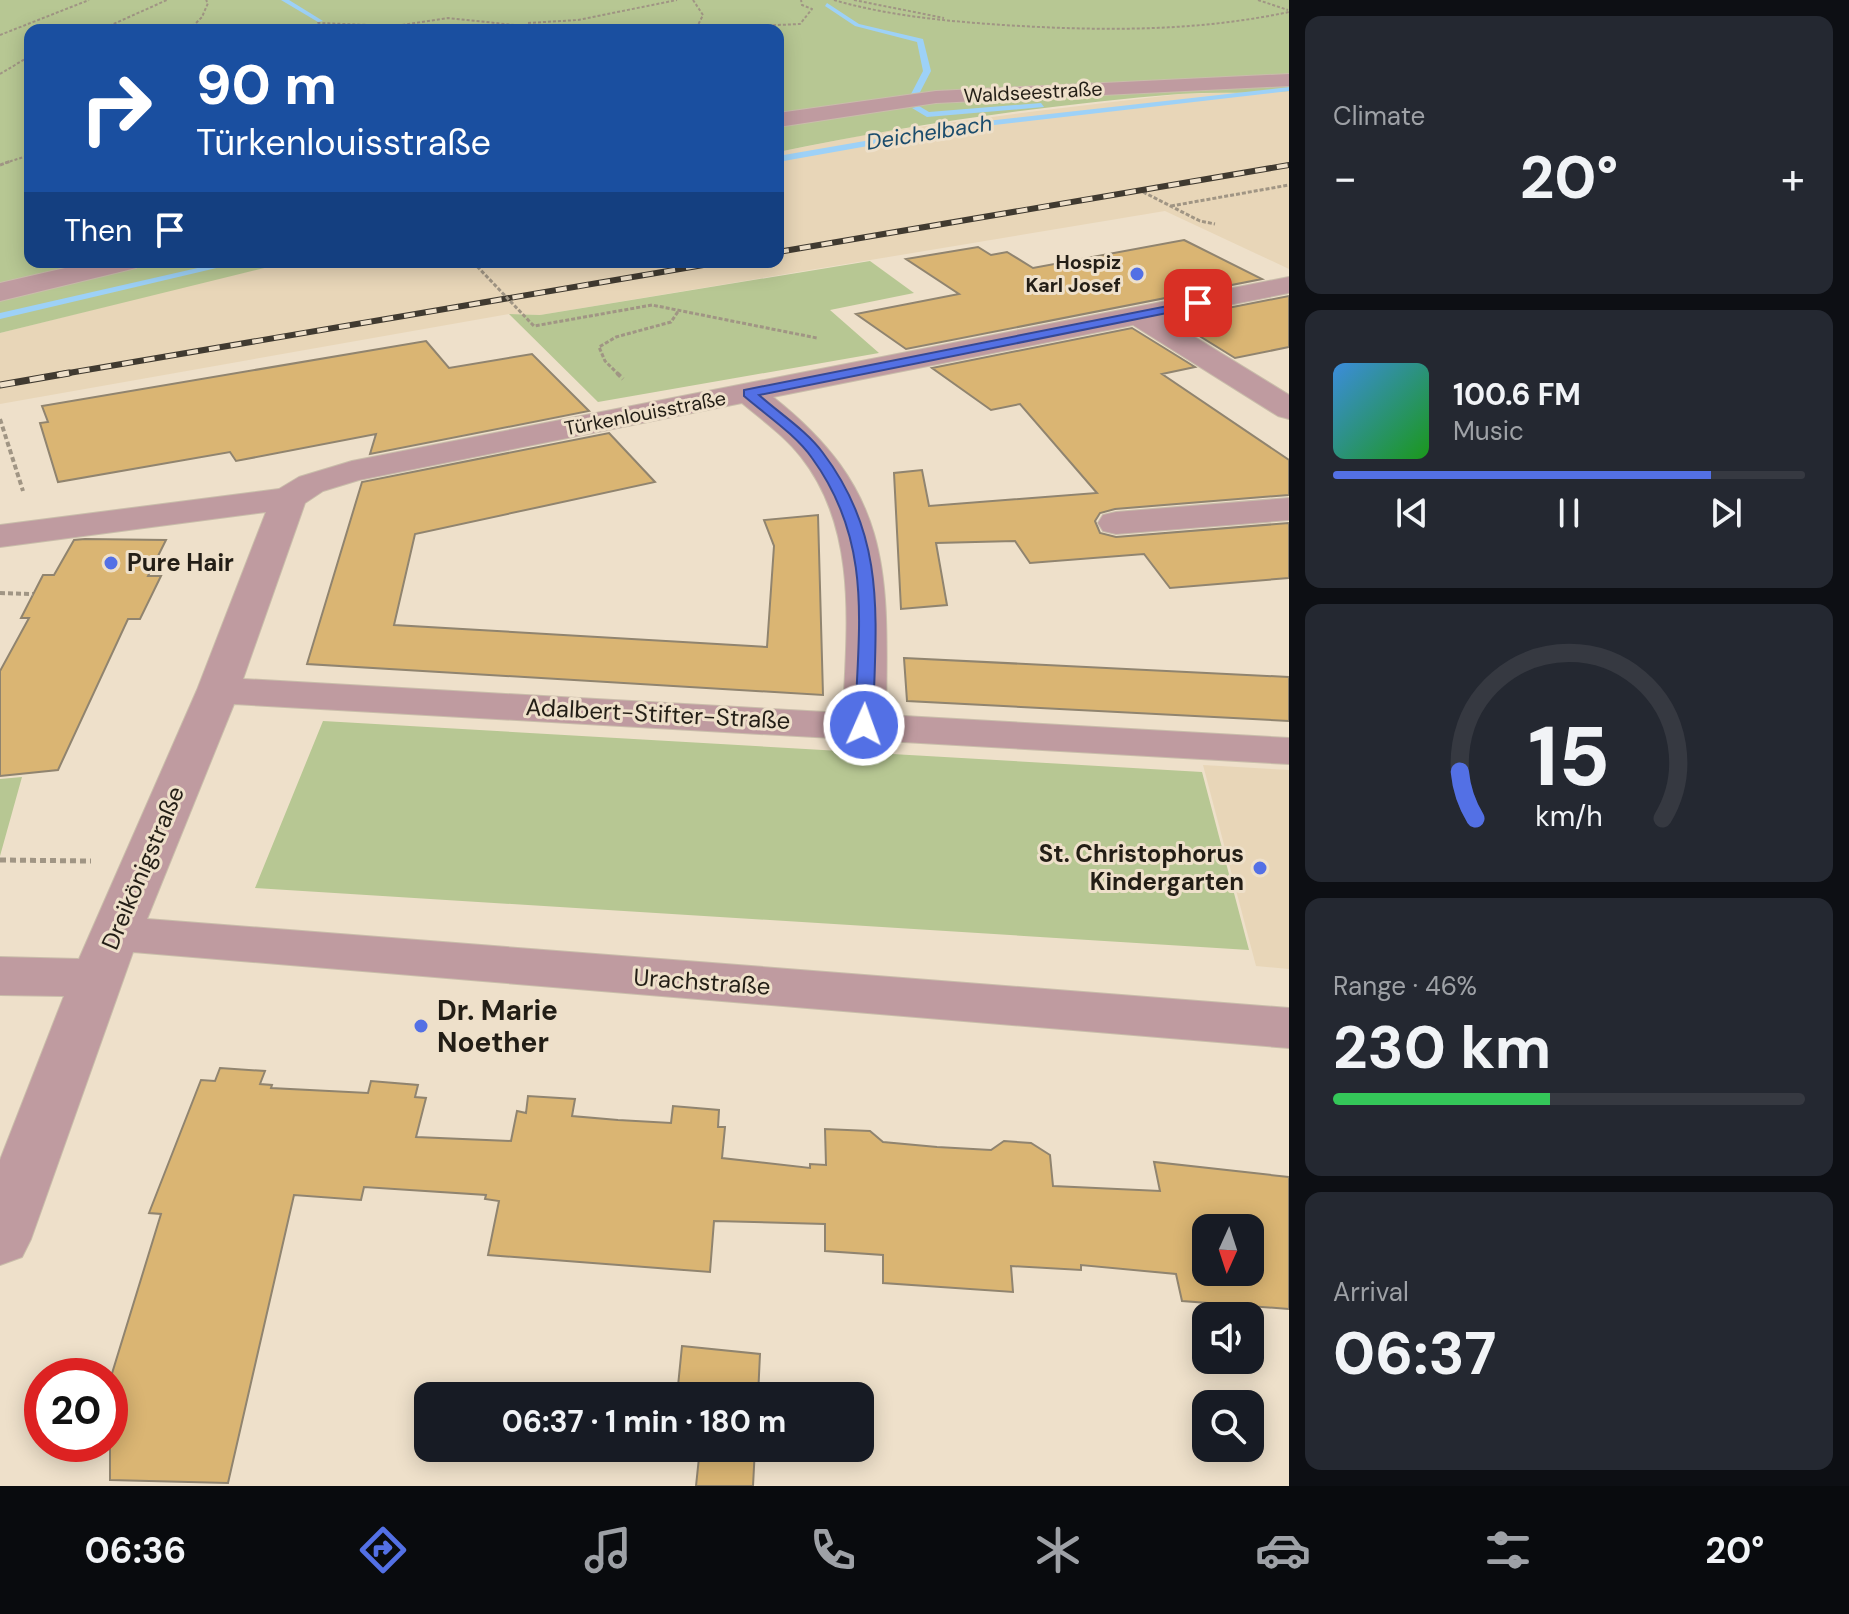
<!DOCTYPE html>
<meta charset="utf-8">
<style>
body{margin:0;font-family:"DM Sans",sans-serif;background:#242831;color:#f1f3f6;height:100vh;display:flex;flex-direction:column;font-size:30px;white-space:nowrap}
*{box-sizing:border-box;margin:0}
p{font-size:26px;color:#9ea1a6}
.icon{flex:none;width:44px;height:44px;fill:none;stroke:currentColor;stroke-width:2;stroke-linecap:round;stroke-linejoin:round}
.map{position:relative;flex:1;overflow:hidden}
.details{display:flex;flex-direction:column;gap:16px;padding:16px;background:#0d0f14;width:560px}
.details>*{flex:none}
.guide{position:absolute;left:24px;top:24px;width:760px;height:244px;border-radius:16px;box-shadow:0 4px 20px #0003;background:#1a4fa0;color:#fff;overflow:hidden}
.needle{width:52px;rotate:183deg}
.buttons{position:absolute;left:1192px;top:1214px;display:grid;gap:16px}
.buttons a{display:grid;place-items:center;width:72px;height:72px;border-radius:16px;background:#171b24;box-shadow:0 4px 20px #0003;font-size:40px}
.speed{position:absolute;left:24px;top:1358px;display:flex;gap:16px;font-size:40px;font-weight:700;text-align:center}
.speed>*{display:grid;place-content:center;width:104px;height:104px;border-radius:50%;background:#171b24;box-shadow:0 4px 20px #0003;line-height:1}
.speed .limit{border:12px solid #d22;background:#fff;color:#111}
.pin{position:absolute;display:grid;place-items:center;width:68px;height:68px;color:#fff;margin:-34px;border-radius:16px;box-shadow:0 4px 12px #0006}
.me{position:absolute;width:88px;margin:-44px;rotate:2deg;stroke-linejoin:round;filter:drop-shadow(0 0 6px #0008)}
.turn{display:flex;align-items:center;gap:28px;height:168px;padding:0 40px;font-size:36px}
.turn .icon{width:104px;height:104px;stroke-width:2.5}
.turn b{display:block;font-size:56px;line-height:68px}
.then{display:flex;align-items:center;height:76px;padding:0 40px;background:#0003;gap:16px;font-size:30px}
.big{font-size:60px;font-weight:700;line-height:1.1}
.details .tile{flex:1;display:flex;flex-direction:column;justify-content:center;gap:12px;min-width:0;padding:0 28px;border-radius:16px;background:#242831}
.details .dial{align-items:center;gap:0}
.dial svg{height:208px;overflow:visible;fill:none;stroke:#363941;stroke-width:7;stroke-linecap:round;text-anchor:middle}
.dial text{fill:#f1f3f6;stroke:none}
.song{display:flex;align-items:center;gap:24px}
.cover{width:96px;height:96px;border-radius:12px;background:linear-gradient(135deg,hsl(210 70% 55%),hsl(120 70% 35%))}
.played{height:8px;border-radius:4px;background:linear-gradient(90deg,#5370e5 80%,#363941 80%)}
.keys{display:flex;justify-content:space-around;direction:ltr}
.heat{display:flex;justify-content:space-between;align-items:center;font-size:44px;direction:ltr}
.charge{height:12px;border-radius:6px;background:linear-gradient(90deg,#34c759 46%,#363941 0)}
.trip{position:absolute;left:414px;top:1382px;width:460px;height:80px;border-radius:16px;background:#171b24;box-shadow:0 4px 20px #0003;font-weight:700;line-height:80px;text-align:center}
.dock{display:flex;height:128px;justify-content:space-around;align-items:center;background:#090b0e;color:#9ea1a6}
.dock .icon{width:56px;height:56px}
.dock .active{color:#5370e5}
.dock b{font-size:36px;color:#f1f3f6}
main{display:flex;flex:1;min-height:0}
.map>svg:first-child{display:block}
.built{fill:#e8d6b8}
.green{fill:#b7c793}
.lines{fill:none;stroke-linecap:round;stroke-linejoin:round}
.stream{fill:#9dd1f7;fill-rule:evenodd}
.building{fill:#dab573;stroke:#90846f;stroke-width:2;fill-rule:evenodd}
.minor-casing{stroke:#c9bdaa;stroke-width:2}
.path-far3{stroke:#a09584;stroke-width:2;stroke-dasharray:3 2;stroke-linecap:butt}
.path-far2{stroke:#a09584;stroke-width:3;stroke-dasharray:4 2;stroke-linecap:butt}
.path-far1{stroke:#a09584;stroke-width:4;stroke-dasharray:5 3;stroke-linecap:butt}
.path{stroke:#a09584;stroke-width:5;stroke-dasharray:6 4;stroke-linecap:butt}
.minor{fill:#bf9ba0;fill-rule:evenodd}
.rail-far1-casing{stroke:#403a30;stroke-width:6}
.rail-casing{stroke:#403a30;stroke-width:7}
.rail-far1{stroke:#eee0ca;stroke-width:4;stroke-dasharray:11;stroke-linecap:butt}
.rail{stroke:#eee0ca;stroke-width:5;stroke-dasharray:15;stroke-linecap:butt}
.path-bridge{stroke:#a09584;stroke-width:3;stroke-dasharray:4 2;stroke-linecap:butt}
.route{fill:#5370e5;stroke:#364995;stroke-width:2}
.poi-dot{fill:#5370e5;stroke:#eee0ca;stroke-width:3}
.labels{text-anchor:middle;stroke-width:6;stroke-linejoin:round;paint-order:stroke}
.far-street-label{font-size:20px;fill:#231e16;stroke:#eee0ca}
.far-poi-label{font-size:20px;font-weight:bold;fill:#231e16;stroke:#eee0ca;text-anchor:end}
.far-water-label{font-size:22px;font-style:italic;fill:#1b4c6c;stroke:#eee0ca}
.poi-label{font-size:24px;font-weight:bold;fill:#231e16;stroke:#eee0ca;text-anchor:start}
.street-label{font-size:24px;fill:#231e16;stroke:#eee0ca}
.near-poi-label{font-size:28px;font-weight:bold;fill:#231e16;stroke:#eee0ca;text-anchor:start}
</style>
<main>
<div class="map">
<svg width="1289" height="1486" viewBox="0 0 1289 1486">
<rect width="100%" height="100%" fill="#eee0ca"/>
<path class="built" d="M1289,91V269L1165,211L540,315L509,314L0,404V333L207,281L289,262H778V152L874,133L1037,111L1180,94Z
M1203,765L1289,770V969L1256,966Z"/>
<path class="green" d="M0,0H1289V91C1252,94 1215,92 1179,94C1045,105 909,125 778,152V30H30V262H289L0,333Z
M870,261L914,293L830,310L879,353L598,402L509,314L540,315Z
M323,721L1202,772L1249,950L255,888Z
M22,777L0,856V779Z"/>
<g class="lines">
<path class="stream" d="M281,0H289L323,21L318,22Z
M827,3L859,24L923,39L931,71L918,96L911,94L923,71L917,42L855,26L825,6Z
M1289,87V91L969,128L778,162V156L969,123Z
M1041,103L1044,107L927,117L912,108L919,106L929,112Z
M224,262H242L0,319V313Z"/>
</g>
<path class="building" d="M1184,240L1262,279L906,349L856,314L959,294L906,259L978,247L991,255L1007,252L1033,268Z
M1289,296V347L1235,358L1172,319Z
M1132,328L1195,367L1162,374L1289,460V495L1115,509L1100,513L1095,521L1100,533L1116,537L1289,523V578L1170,588L1144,554L1030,563L1015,541L936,543L947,605L901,609L894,473L922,470L929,506L1097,493L1020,404L991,410L932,368Z
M426,341L449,368L532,354L589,411L370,454L376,434L236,461L230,452L58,482L40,423L48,422L42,406Z
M609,433L655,482L415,534L394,625L767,647L774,546L764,520L818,515L823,695L307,664L362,482Z
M85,539L166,540L148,576H161L140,619H128L58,770L0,776V671L29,618H21L43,575H54L74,540Z
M904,658L1289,677V721L907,701Z
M220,1068L265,1071L260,1084L272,1085L271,1088L368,1093L371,1081L418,1085L415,1097L426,1098L416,1137L511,1141L517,1111L526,1113L528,1096L575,1099L572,1116L618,1120L671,1123L673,1106L719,1110L718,1127H725L722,1158L810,1168V1164L826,1165L825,1129L870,1131L883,1142L937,1147L991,1150L1004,1141L1031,1143L1050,1155L1053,1186L1160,1191L1154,1162L1289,1177V1309L1182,1301L1176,1274L1081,1265V1270L1011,1266L1013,1292L883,1283V1255L825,1251V1224L714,1221L710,1272L488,1255L499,1201L485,1199L486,1195L364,1187L361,1200L294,1195L228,1483L110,1480V1380L161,1214L149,1213L201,1080L215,1081ZM1206,1228H1250V1272H1206Z
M682,1346L760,1354L758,1396H677Z
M700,1448H755L753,1486H696Z"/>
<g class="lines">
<g class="minor-casing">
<path id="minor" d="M1289,74V86L936,103L778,127V113L936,91Z
M91,262H140L136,268L0,301V283Z
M1289,277V293L1164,318L1289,395V419L1278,416L1133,325L773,397C893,492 888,573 886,715L1289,738V764L234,704L147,919L1289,1008V1048L133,952L31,1239L22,1257L0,1265V1160L64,996L0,995V957L79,959L197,690L266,512L0,547V525L279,489L299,477L352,461ZM742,403C762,420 785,436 801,457C858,529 847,627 843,713L243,679L305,503L323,491L359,480Z
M1289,498V520L1116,534L1103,531L1098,523L1103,515L1116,512Z"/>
</g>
<path class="path-far3" d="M693,0L703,15L697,27
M834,0C889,16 946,21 1003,25C1100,31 1194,32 1289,12
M854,0L944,18
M1258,0L1288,10
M528,23L578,20L677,0
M100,30L167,0
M189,30L202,17L208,3L206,0
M310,30L318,23L396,26L448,18L562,30
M668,30L800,24L812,9L802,5L801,0
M0,35L89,0
M0,74L30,56
M5,163L30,155"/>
<path class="path-far2" d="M0,165L11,161
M1143,192L1200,221L1215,224
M1171,206L1289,185
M531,323L534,326L652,305L817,338
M619,375L605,361L599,347L616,337L671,322L679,310"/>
<path class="path-far1" d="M617,373L623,379
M0,419L23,491
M0,593L33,594"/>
<path class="path" d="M0,860L91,861"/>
<use href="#minor" class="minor"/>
<g class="rail-far1-casing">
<path id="rail-far1" d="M778,252L1289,165
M57,375L721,262"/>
</g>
<g class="rail-casing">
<path id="rail" d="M0,385L69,373"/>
</g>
<use href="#rail-far1" class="rail-far1"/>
<use href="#rail" class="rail"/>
<path class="path-bridge" d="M473,262L531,323"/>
</g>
<path class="route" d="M1198,300L1202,301V306L759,395C779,413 807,431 823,453C889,540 875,624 873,725L870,729H857L855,725C858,628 874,543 812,458C796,435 766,415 744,396V390Z"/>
<g class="poi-dot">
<circle cx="1137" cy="274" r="8"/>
<circle cx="111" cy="563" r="8"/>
<circle cx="1260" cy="868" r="8"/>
<circle cx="421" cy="1026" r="8"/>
</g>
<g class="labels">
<g class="far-street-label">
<text transform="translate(1033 92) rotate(-3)" y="7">Waldseestraße</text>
<text transform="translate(645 413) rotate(-11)" y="7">Türkenlouisstraße</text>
</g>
<g class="far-poi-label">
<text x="1121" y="269">Hospiz<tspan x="1121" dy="23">Karl Josef</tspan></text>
</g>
<g class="far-water-label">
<text transform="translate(929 132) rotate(-9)" y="8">Deichelbach</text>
</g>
<g class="poi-label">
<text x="127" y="571">Pure Hair</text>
<text x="1244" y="862" text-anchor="end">St. Christophorus<tspan x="1244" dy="28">Kindergarten</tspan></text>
</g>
<g class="street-label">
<text transform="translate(658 714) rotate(3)" y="8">Adalbert-Stifter-Straße</text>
<text transform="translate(143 868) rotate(-67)" y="8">Dreikönigstraße</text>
<text transform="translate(702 982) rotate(4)" y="8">Urachstraße</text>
</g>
<g class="near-poi-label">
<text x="437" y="1020">Dr. Marie<tspan x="437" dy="32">Noether</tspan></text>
</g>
</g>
</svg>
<div class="buttons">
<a><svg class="needle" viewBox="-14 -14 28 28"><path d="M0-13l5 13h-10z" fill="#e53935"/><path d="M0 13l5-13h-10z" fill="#9ea1a6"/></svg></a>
<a><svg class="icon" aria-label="sound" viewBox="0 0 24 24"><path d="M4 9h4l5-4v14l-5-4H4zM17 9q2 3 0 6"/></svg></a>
<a><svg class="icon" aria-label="search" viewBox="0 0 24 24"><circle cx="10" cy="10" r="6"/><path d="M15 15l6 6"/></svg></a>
</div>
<div class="speed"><div class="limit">20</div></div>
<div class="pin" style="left:1198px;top:303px;background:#d93025"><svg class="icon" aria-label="arrive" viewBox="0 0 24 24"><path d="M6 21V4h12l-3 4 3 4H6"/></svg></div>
<svg class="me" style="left:864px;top:725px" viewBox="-20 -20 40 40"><circle r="17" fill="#5370e5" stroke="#fff" stroke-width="3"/><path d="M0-11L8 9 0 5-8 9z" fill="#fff"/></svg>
<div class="trip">06:37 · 1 min · 180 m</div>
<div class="guide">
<div class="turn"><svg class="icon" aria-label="right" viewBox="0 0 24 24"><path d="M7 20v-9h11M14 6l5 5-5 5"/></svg><div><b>90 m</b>Türkenlouisstraße</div></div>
<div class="then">Then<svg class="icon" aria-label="arrive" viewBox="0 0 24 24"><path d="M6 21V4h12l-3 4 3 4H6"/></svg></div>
</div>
</div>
<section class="details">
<div class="tile"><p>Climate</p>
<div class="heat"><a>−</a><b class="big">20°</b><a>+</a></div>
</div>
<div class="tile">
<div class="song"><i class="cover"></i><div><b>100.6 FM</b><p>Music</p></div></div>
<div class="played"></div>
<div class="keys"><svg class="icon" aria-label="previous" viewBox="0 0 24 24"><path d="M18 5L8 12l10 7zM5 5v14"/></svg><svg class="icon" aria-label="pause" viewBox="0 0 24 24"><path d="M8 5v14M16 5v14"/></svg><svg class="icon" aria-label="next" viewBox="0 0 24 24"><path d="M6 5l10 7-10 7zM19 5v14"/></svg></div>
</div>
<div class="tile dial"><svg viewBox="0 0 100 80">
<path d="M14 69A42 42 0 1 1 86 69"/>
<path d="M14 69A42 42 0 0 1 8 51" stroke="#5370e5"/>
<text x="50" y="56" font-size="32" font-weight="700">15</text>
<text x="50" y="72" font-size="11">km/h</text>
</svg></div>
<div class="tile"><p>Range · 46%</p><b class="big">230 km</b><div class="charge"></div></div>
<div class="tile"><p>Arrival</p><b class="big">06:37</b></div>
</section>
</main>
<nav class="dock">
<b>06:36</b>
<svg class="icon active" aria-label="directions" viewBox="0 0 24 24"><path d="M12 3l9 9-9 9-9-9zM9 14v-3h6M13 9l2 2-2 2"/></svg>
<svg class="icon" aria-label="music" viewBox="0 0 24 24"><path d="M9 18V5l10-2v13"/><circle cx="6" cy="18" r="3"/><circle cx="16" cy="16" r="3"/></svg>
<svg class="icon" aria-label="phone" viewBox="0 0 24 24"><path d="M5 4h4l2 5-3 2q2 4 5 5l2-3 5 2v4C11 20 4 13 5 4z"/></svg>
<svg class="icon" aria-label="climate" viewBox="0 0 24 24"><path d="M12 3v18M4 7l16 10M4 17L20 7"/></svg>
<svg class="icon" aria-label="car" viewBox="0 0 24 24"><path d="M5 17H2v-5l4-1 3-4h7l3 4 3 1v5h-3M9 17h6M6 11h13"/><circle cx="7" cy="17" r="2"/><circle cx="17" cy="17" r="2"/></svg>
<svg class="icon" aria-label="filters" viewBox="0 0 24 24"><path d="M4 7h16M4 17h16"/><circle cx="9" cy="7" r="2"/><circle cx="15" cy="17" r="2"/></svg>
<b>20°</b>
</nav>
